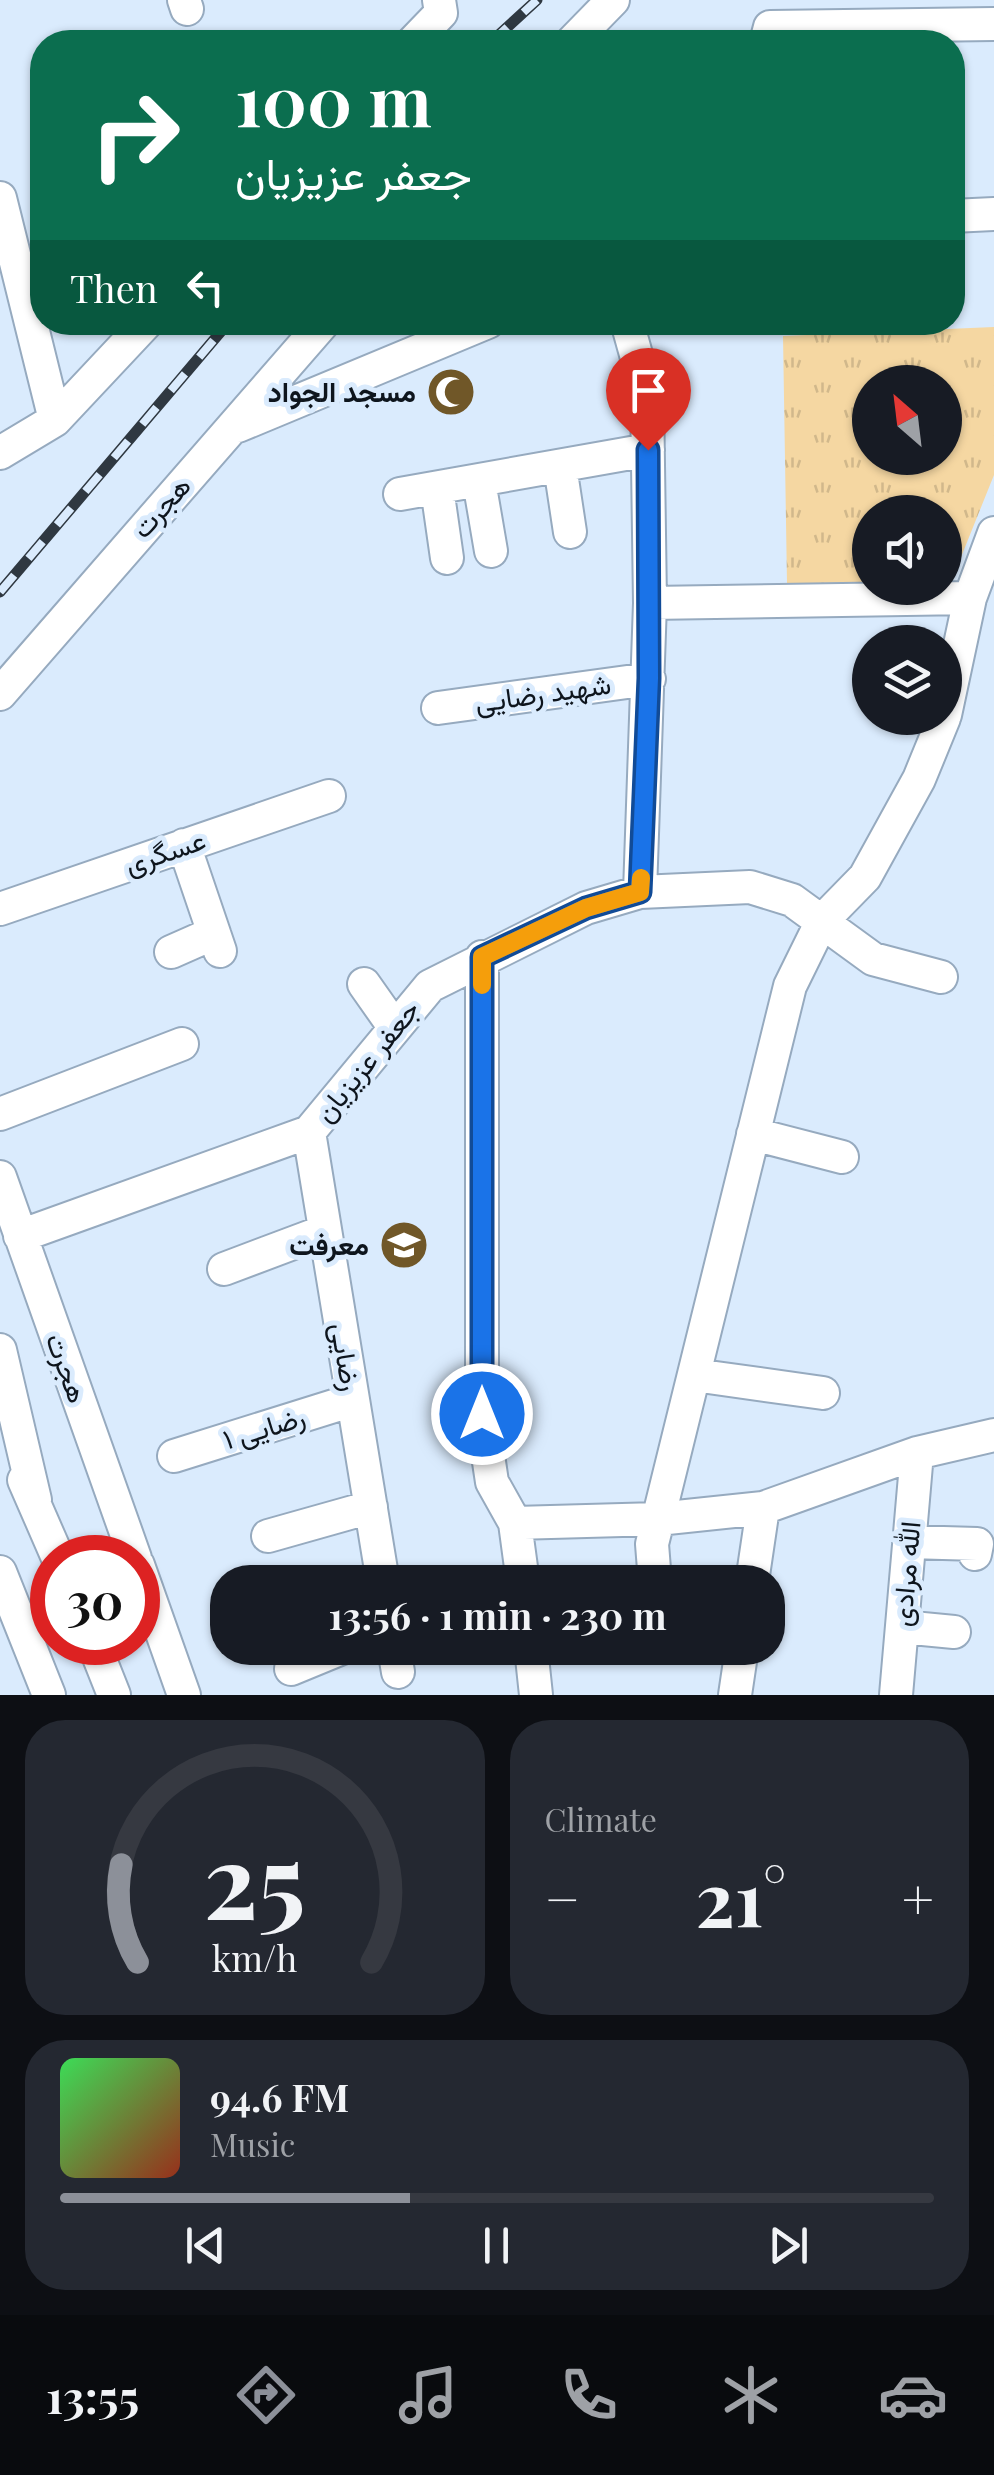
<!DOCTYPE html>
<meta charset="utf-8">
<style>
body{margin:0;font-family:"Playfair Display",Vazirmatn,serif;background:#242831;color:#f1f3f6;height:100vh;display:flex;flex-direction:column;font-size:38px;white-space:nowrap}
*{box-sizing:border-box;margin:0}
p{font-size:32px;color:#9ea1a6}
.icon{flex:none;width:55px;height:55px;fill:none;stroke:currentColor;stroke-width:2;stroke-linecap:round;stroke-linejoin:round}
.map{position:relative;height:1695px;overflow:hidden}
.side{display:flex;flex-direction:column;gap:25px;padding:25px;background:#0d0f14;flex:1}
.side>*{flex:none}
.banner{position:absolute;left:30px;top:30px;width:935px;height:305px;border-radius:40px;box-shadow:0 2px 8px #0004;background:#0b6e4f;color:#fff;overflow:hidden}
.needle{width:65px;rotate:332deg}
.fabs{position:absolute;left:852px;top:365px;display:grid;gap:20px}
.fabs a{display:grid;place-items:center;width:110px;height:110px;border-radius:50%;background:#171b24;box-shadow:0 2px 8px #0004;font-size:50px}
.speed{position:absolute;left:30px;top:1535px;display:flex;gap:20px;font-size:50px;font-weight:700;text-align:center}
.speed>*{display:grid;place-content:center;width:130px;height:130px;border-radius:50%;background:#171b24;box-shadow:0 2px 8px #0004;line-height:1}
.speed .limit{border:15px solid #d22;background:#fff;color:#111}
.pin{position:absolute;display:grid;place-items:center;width:85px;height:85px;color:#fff;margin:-102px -42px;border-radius:50% 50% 50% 0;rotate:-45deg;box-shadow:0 0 10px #0007}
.pin .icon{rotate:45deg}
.me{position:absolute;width:110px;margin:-55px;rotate:0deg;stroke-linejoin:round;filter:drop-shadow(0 0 8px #0008)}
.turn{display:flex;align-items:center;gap:35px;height:210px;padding:0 40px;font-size:45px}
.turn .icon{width:130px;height:130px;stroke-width:2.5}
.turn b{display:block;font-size:70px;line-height:85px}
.then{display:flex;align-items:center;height:95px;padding:0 40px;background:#0003;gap:20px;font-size:38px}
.big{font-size:75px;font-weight:700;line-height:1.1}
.side .card{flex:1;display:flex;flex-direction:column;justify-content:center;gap:15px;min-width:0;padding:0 35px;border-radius:40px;background:#242831}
.side .dial{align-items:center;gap:0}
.dial svg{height:260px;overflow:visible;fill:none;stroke:#363941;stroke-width:7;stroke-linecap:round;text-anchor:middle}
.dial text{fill:#f1f3f6;stroke:none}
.song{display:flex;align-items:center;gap:30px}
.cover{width:120px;height:120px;border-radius:15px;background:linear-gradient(135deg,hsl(130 70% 55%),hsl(10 70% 35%))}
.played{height:10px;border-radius:5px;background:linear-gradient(90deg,#8c9099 40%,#363941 40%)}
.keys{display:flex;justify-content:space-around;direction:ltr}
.heat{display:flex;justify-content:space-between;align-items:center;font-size:55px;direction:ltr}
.side .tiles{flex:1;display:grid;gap:25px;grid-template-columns:1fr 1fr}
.card:last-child{grid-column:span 2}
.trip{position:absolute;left:210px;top:1565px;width:575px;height:100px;border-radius:40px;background:#171b24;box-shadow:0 2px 8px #0004;font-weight:700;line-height:100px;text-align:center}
.tab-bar{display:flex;height:160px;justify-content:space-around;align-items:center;background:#090b0e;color:#9ea1a6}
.tab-bar .icon{width:70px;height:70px}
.tab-bar .active{color:#8c9099}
.tab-bar b{font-size:45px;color:#f1f3f6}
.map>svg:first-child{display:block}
.grass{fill:url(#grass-tufts);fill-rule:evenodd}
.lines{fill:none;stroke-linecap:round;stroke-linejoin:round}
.minor-casing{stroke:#96aabf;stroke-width:36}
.minor{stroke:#fff;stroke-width:32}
.rail-casing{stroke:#2f3841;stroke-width:11}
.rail{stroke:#daebfd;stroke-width:8;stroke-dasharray:22;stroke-linecap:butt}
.route-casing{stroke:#114b97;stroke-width:25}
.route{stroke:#1a73e8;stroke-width:18}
.slow{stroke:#f59e0b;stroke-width:18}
.labels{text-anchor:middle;stroke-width:10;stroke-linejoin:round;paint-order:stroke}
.poi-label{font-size:28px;font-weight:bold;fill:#0e151d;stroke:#daebfd;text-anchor:end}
.street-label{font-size:28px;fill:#0e151d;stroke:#daebfd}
</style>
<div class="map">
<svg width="994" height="1695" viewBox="0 0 994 1695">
<defs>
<pattern id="grass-tufts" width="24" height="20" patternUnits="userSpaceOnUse" patternTransform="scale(2.5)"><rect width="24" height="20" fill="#f5d7a2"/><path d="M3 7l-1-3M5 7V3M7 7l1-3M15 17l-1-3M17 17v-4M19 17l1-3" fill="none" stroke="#d1b88b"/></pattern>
</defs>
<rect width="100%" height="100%" fill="#daebfd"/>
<path class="grass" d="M994,327V475L951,582H945V512H870V583H787L783,336ZM870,382H945V458H870Z"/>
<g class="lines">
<g class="minor-casing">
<path id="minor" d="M184,0L187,9
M413,42L441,13L439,0
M572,42L613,0
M766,42L770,27L994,24
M0,198L55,420
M952,216L994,214
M627,322L647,394L650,603L640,892
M238,426L488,322
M0,453L55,420L147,322
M560,466L570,532
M479,481L491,551
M437,488L447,558
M400,494L648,450
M650,603L970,598
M0,694L324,322
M438,708L649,679
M945,715L970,598L994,533
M184,845L220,951
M0,909L329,796
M171,952L214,933
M482,957V1415L492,1482L515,1523L523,1582
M364,984L395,1028
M0,1114L182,1044
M309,1132L383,1582
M753,1134L842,1157
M0,1177L135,1558
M20,1236L309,1132L430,986L586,908L640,892L750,887L792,900L873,959L941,977
M224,1269L325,1231
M0,1350L35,1500
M694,1375L823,1393
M174,1456L353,1400
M24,1480L58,1558
M515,1523L658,1519L763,1508L917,1453L994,1435
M268,1536L371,1507
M909,1542L977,1544L975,1554
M138,1565L184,1695
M0,1572L49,1695
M655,1582L652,1544L790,986L822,921L865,877L919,779L944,718
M752,1582L763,1508
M902,1627L954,1632
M93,1642L114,1695
M394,1648L398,1672
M531,1648L536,1695
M291,1669L342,1648
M735,1695L742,1648
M896,1695L917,1453"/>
</g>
<use href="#minor" class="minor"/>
<g class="rail-casing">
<path id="rail" d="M491,42L537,0
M0,592L229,322"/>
</g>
<use href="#rail" class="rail"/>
</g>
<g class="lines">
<g class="route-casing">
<path id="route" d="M482,1414V957L586,908L640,892L649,678L648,450"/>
</g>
<use href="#route" class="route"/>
<path class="slow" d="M482,985V957L586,908L640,892L641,878"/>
</g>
<defs>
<g id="mosque-disc" transform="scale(2.5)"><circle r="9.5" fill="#705728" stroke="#daebfd"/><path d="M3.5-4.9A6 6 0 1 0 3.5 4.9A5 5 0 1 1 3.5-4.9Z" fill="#fff"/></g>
<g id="school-disc" transform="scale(2.5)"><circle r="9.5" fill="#705728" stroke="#daebfd"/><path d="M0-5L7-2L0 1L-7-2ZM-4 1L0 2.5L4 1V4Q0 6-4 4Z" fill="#fff"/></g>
</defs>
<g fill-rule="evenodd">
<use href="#mosque-disc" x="451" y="392"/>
<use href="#school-disc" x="404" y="1245"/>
</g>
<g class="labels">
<g class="poi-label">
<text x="416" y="402">مسجد الجواد</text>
<text x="369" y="1255">معرفت</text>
</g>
<g class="street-label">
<text transform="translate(161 507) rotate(-48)" y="10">هجرت</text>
<text transform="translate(543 693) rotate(-8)" y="10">شهید رضایی</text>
<text transform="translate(165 852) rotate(-19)" y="10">عسگری</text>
<text transform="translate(367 1061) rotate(-51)" y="10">جعفر عزیزیان</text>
<text transform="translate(346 1357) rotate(81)" y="10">رضایی</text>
<text transform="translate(67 1368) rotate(70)" y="10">هجرت</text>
<text transform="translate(264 1428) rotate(-17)" y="10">رضایی ۱</text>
<text transform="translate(906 1574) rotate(-85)" y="10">الله مرادی</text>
</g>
</g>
</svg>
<div class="fabs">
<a><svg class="needle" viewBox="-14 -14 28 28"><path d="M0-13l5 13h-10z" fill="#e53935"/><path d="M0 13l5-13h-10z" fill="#9ea1a6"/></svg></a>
<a><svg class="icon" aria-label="sound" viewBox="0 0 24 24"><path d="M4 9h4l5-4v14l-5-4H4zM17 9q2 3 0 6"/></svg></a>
<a><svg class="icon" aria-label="layers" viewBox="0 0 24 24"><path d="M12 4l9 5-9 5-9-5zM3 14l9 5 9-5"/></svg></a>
</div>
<div class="speed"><div class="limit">30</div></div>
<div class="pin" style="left:648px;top:450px;background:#d93025"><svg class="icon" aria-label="arrive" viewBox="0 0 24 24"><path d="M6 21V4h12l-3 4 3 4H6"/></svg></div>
<svg class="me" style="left:482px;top:1414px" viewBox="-20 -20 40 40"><circle r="17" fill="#1a73e8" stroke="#fff" stroke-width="3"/><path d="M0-11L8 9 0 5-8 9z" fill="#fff"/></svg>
<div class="trip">13:56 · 1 min · 230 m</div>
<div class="banner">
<div class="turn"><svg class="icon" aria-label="right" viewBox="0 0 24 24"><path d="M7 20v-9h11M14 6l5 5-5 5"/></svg><div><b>100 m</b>جعفر عزیزیان</div></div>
<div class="then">Then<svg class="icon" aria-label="left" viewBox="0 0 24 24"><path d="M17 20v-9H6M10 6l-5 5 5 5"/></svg></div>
</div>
</div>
<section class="side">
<div class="tiles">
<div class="card dial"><svg viewBox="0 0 100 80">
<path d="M14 69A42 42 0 1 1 86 69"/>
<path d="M14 69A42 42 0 0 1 9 39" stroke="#8c9099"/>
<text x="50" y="56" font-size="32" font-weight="700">25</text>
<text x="50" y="72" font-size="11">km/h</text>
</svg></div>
<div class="card"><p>Climate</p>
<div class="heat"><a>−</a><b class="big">21°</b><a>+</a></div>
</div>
<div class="card">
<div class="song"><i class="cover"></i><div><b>94.6 FM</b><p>Music</p></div></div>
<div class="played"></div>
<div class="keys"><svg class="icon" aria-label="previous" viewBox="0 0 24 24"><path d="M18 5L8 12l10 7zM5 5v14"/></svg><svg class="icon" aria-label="pause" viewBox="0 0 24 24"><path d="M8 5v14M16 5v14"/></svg><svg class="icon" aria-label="next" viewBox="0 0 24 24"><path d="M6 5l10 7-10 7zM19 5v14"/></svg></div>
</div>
</div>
</section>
<nav class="tab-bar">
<b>13:55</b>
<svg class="icon active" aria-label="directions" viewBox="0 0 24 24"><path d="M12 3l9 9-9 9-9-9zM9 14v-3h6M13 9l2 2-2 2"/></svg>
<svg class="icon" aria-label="music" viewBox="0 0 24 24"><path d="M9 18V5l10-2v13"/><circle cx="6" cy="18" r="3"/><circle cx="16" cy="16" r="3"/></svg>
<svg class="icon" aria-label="phone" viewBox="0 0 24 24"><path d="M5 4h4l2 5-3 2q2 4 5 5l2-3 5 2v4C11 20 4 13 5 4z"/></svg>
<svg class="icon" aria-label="climate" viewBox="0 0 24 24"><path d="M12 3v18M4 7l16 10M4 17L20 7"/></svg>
<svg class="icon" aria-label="car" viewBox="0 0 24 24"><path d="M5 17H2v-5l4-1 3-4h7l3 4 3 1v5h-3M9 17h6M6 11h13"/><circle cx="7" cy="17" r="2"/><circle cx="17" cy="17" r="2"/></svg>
</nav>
